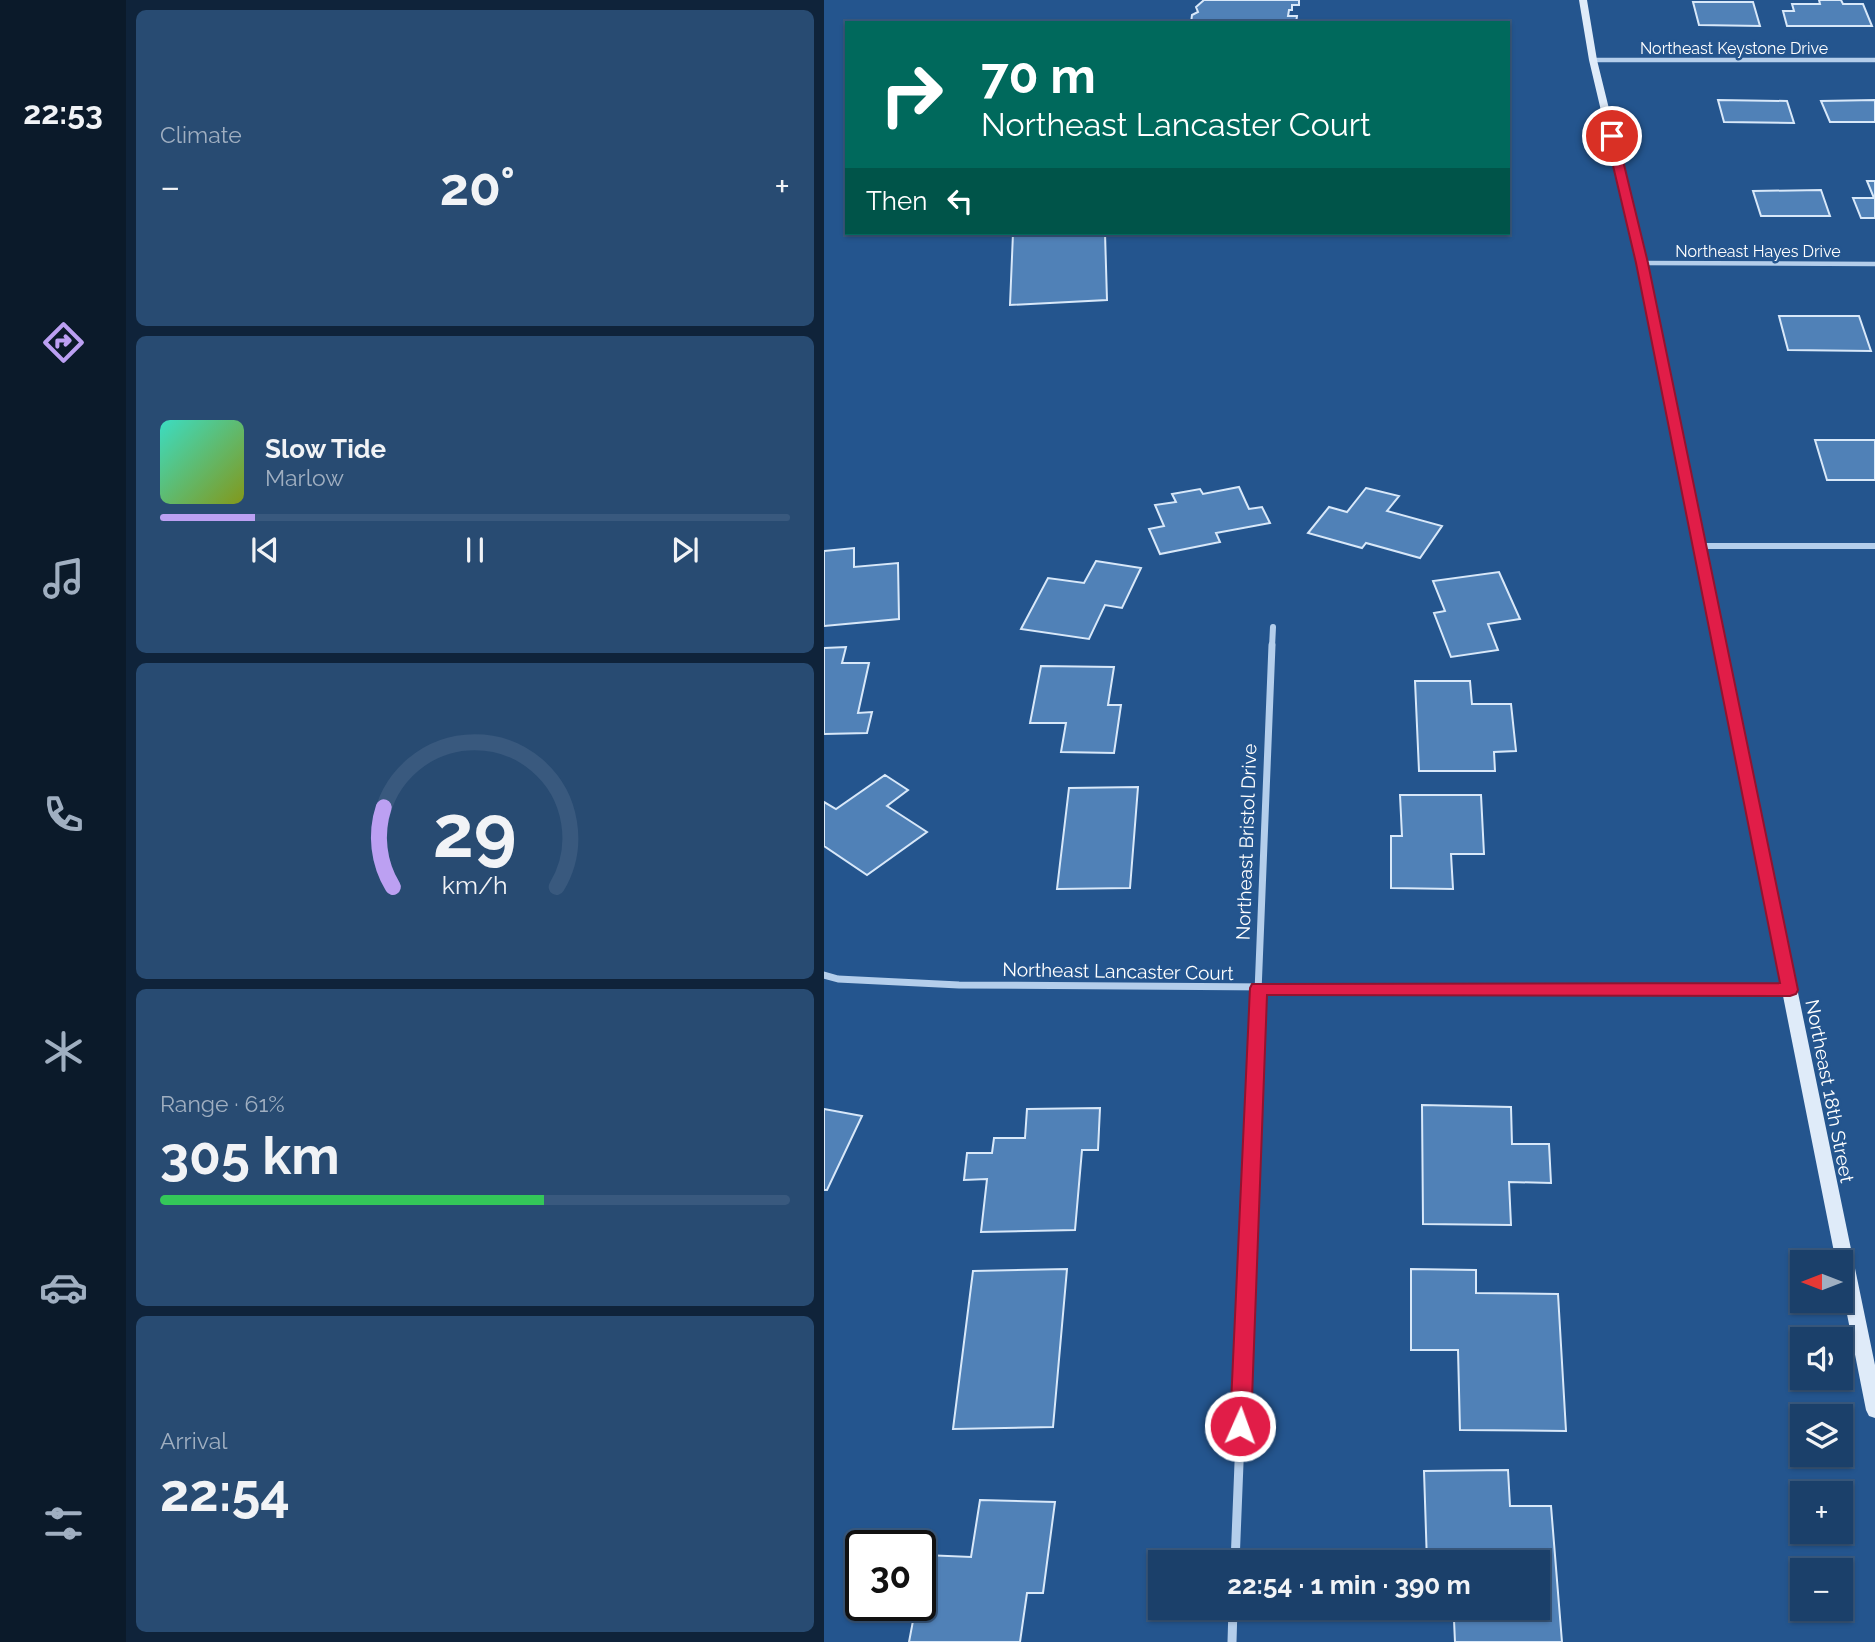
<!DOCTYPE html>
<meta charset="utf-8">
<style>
body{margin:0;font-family:Raleway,sans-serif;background:#284b72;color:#f1f3f6;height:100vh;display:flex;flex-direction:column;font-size:26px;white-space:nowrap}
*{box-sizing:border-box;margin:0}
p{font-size:23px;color:#a0afc1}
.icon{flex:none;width:38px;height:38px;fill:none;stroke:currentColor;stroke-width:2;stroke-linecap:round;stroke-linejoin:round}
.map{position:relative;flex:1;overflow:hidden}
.side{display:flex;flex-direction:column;gap:10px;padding:10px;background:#0f233a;width:698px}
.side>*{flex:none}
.hud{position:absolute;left:21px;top:21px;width:665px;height:214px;border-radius:0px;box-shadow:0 2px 5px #0004,0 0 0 2px #39597e;background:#00695c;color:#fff;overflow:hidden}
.needle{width:46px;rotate:270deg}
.controls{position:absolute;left:966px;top:1250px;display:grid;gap:14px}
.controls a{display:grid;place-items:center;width:63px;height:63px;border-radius:0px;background:#1b406a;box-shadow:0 2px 5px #0004,0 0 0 2px #39597e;font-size:35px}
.speed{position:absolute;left:21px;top:1530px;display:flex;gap:14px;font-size:35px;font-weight:700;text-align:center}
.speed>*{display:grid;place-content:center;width:91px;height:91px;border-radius:50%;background:#1b406a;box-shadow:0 2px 5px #0004,0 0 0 2px #39597e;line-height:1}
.speed .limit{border:4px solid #111;border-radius:10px;background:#fff;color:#111}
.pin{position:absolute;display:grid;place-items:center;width:60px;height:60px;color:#fff;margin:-30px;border:4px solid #fff;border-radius:50%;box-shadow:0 2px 7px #0007}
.me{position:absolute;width:77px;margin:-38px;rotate:2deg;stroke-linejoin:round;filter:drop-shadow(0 0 5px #0008)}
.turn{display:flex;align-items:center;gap:24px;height:147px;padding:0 21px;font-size:32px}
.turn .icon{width:91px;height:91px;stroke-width:2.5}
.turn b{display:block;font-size:49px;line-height:60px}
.then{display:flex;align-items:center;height:66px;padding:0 21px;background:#0003;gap:14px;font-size:26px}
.big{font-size:52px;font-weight:700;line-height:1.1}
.side .card{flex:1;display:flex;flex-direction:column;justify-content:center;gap:10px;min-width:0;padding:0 24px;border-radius:10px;background:#284b72}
.side .dial{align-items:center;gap:0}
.dial svg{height:182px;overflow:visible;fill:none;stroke:#39597e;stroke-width:7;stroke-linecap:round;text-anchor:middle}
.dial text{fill:#f1f3f6;stroke:none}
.song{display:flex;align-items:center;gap:21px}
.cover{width:84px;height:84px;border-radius:10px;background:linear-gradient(135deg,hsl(170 70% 55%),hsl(70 70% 35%))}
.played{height:7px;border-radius:4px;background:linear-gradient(90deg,#bca0f2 15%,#39597e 15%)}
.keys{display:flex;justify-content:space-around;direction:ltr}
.heat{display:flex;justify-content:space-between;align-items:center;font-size:38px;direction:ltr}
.charge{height:10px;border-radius:5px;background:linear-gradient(90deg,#34c759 61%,#39597e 0)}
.trip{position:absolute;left:324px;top:1550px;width:402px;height:70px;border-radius:0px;background:#1b406a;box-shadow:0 2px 5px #0004,0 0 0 2px #39597e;font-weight:700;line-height:70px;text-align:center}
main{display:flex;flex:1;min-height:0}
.tab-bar{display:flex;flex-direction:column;width:126px;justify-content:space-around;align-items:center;background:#0b1a2a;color:#a0afc1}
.tab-bar .icon{width:49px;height:49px}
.tab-bar .current{color:#bca0f2}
.tab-bar b{font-size:32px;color:#f1f3f6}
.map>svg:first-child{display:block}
.building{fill:#5081b7;stroke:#d8e8f9;stroke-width:2}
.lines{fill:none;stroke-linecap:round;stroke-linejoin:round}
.street-far3{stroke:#b4ceeb;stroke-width:4.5}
.street-far2{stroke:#b4ceeb;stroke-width:6}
.street-far1{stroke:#b4ceeb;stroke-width:7}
.street{stroke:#b4ceeb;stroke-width:9}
.secondary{fill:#dfebf9;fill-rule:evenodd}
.route{fill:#e11d48;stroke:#92132f;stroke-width:2}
.labels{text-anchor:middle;stroke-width:5;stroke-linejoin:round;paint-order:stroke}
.far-street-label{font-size:16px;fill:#fff;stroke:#24558e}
.street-label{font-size:19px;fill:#fff;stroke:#24558e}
</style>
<main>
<nav class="tab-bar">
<b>22:53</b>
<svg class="icon current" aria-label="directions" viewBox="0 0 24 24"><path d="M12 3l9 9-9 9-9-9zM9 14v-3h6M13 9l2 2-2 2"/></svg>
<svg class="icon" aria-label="music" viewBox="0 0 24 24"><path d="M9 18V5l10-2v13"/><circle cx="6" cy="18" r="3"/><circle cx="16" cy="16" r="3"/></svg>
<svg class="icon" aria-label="phone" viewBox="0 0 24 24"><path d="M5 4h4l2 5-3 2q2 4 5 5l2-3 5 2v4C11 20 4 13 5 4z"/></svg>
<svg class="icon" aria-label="climate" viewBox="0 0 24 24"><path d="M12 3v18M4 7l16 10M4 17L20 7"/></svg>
<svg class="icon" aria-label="car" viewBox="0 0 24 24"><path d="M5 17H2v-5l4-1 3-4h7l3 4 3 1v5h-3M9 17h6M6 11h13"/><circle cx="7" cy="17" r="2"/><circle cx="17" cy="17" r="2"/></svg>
<svg class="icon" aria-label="filters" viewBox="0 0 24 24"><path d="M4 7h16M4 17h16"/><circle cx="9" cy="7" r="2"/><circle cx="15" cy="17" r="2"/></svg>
</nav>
<section class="side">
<div class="card"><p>Climate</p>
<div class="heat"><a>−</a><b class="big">20°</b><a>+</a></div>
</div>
<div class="card">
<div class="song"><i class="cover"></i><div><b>Slow Tide</b><p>Marlow</p></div></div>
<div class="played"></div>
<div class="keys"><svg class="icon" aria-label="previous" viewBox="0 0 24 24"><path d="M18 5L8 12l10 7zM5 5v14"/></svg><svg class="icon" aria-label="pause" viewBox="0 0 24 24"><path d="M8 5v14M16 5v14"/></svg><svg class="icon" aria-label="next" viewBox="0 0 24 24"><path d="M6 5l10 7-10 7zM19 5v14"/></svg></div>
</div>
<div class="card dial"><svg viewBox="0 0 100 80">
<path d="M14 69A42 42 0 1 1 86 69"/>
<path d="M14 69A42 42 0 0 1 10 34" stroke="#bca0f2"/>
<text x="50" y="56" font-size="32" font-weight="700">29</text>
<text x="50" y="72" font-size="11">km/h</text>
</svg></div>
<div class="card"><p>Range · 61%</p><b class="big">305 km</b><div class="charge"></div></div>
<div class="card"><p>Arrival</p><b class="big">22:54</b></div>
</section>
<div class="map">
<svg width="1051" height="1642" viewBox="0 0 1051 1642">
<rect width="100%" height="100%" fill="#24558e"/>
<path class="building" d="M380,0H475V5H468V10H465L464,16H473L472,23H367L368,15L374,12L372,7Z
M995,0H1017L1019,4H1039L1048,26H963L959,11H970L968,4H996Z
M869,2H929L936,26L875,25Z
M894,100L963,101L970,123L900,122Z
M1051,100V122H1006L997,101Z
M1043,181H1051V218H1037L1029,198H1050Z
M997,190L1006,216H937L929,191Z
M189,233H281L283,300L186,305Z
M955,316H1035L1047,351L964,350Z
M991,440H1051V480H1003Z
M415,487L425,509L438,507L446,523L392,533L396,542L336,554L325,529L340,526L331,505L352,502L348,494L376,489L379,494Z
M542,488L575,496L563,511L618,526L596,558L542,543L538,548L484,533L505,507L523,512Z
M30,548V567L74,563L75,619L0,626V551Z
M272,561L317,568L298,608L281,605L265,639L197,629L224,578L260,583Z
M675,572L696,619L664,624L674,650L627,657L610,613L621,611L609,581Z
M22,647L18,663H45L34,713L48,712L43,733L0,734V648Z
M217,666L290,667L284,705H297L290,753L237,752L242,723H206Z
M591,681H646L648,704H687L692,751L670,752L671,771H595Z
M61,775L84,790L63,806L103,832L43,875L0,846V802L12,809Z
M314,787L306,888L233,889L245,788Z
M576,795H657L660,854H627L629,889L567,888V836H578Z
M598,1105L687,1107L688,1144H725L727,1183L685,1182L687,1225L599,1224Z
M276,1108L274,1150H258L251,1230L157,1232L163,1179L140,1180L143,1153H168L170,1138H201L203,1109Z
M0,1109L38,1116L3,1190H0Z
M243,1269L229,1427L129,1429L149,1271Z
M587,1269L652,1270V1293L734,1294L742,1431L636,1430L634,1350H587Z
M684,1470L686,1506H727L738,1642H631L630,1620H605V1608H714V1563H603L600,1471Z
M156,1500L231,1502L219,1593H203L196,1642H85L92,1605H96V1580L101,1555L147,1557Z"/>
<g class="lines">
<path class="street-far3" d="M769,60H1051
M818,263L1051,264"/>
<path class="street-far2" d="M876,546H1051
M448,647L449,627"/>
<path class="street-far1" d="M0,975L14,979L135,985L965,990
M430,1091L448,645"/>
<path class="street" d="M411,1563L430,1090
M408,1642L409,1608"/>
<path class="secondary" d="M755,0H763L773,60L823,263L1051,1365V1418L1045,1416L1042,1410L1017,1284V1262H1012L813,263L765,60Z"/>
</g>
<path class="route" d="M788,133L793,136L824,263L974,990L972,994L966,996L443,995L427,1426L424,1433L416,1435L409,1433L406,1426L426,988L428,984L956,983L812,263L782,136Z"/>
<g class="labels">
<g class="far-street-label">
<text x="910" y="54">Northeast Keystone Drive</text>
<text x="934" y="257">Northeast Hayes Drive</text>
</g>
<g class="street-label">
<text transform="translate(422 842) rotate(-88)" y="7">Northeast Bristol Drive</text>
<text transform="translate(294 971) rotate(1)" y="7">Northeast Lancaster Court</text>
<text transform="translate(1006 1091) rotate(79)" y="7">Northeast 18th Street</text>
</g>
</g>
</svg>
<div class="controls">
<a><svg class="needle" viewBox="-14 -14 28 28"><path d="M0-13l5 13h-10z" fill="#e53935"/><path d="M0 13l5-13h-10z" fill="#a0afc1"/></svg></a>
<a><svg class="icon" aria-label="sound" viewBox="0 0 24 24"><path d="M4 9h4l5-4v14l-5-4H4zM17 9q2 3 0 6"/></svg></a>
<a><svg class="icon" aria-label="layers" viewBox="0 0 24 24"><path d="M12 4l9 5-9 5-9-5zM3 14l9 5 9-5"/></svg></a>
<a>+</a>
<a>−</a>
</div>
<div class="speed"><div class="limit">30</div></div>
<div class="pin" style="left:788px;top:136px;background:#d93025"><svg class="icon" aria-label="arrive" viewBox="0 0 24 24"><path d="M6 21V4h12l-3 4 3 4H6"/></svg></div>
<svg class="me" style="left:416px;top:1426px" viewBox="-20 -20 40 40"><circle r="17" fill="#e11d48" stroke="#fff" stroke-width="3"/><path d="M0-11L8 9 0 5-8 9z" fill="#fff"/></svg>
<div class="trip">22:54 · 1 min · 390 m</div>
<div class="hud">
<div class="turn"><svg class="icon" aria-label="right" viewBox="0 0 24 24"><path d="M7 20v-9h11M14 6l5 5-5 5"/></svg><div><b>70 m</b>Northeast Lancaster Court</div></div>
<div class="then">Then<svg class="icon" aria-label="left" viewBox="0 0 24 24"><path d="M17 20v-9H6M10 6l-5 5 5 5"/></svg></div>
</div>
</div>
</main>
